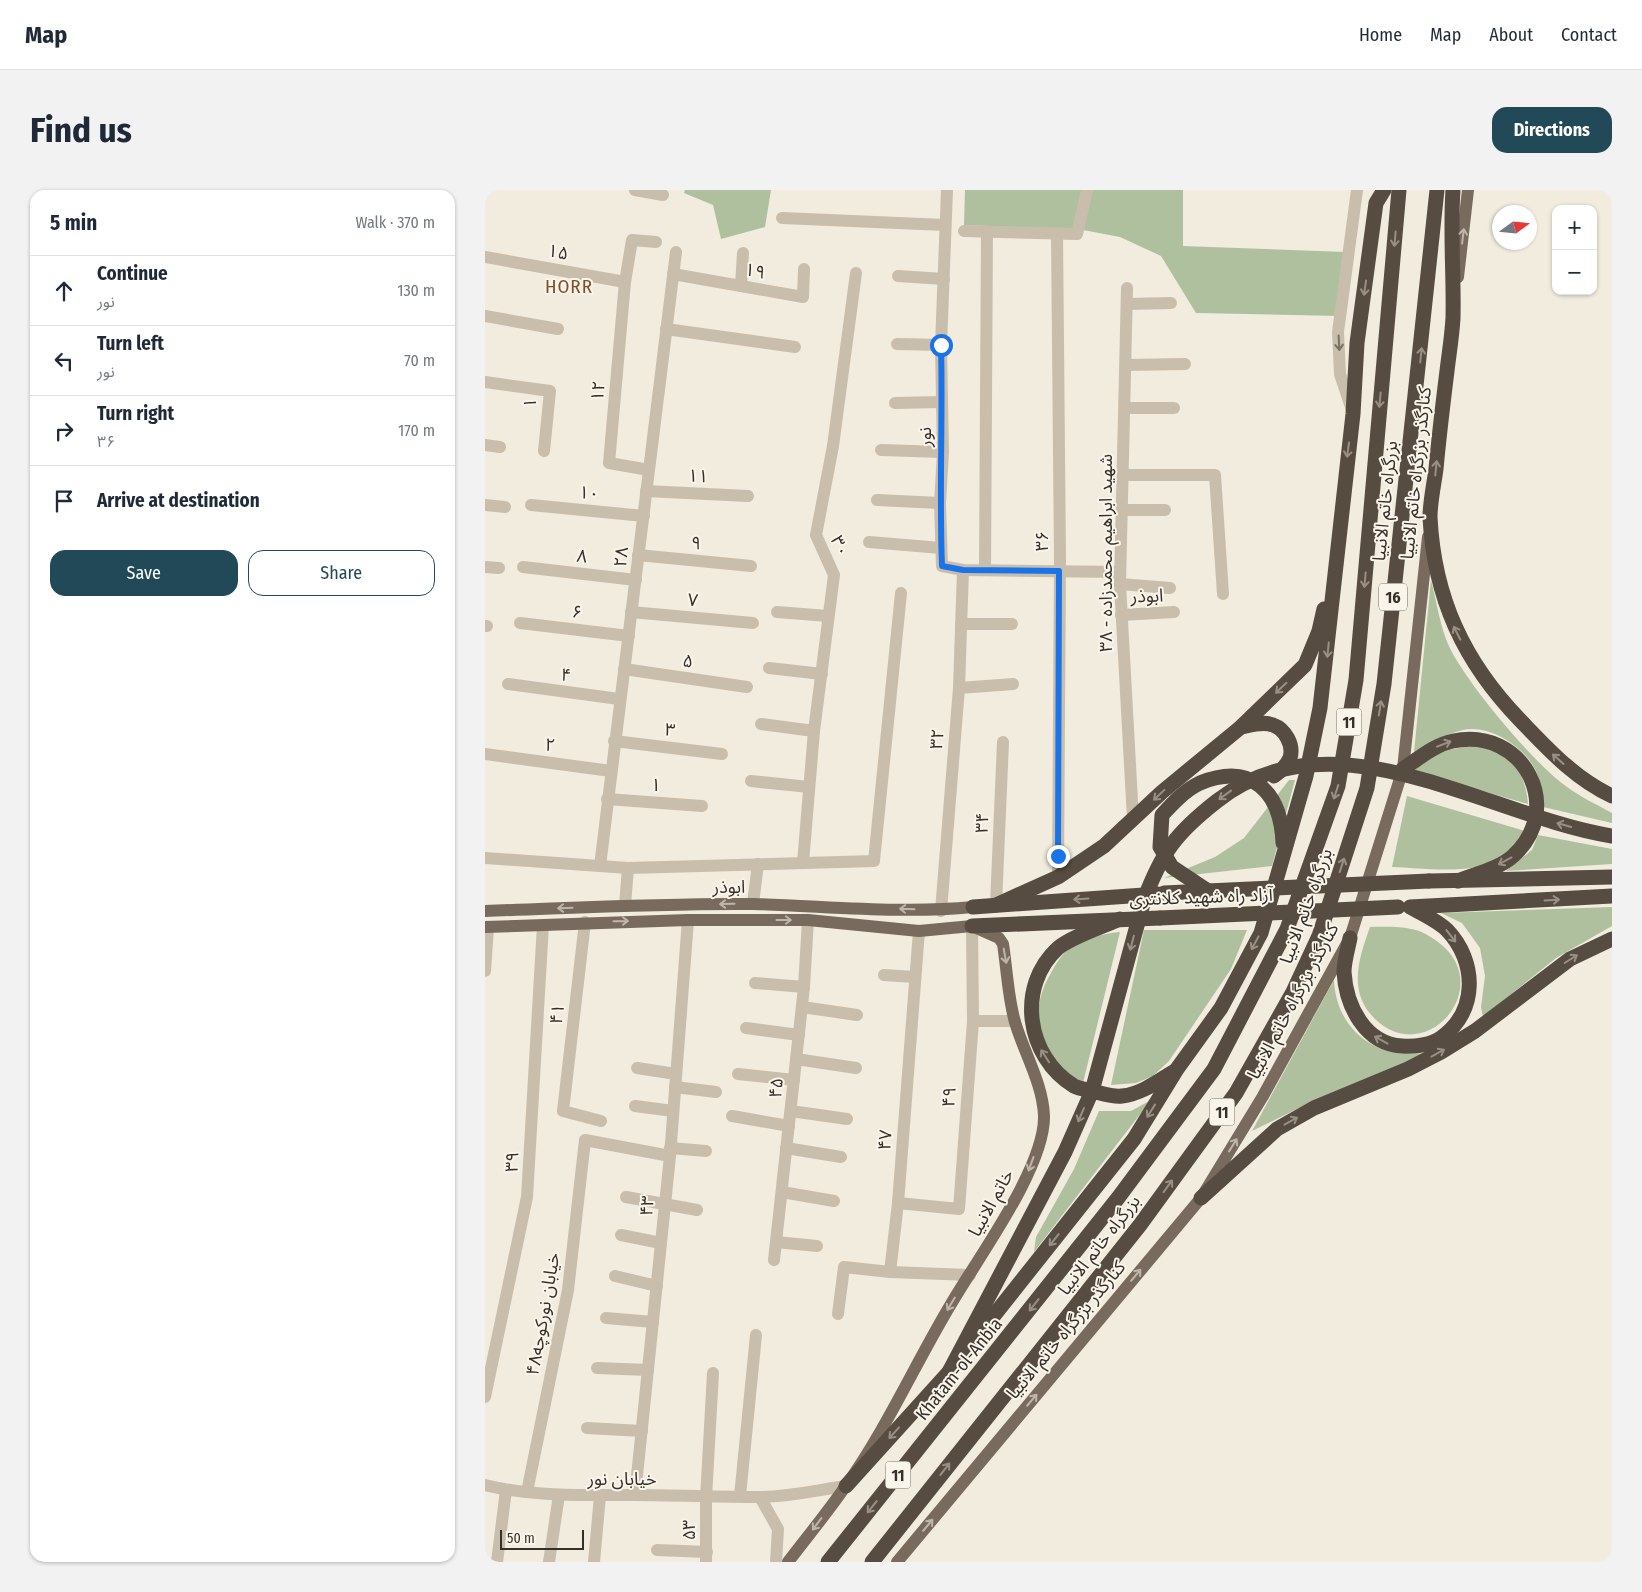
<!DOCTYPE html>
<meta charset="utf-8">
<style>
body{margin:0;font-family:"Fira Sans Condensed","Noto Sans Arabic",sans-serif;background:#f2f2f3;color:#1f2937}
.controls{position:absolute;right:15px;top:15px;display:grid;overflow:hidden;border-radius:10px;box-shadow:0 1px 4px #0004}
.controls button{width:45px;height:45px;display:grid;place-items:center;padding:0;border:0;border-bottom:1px solid #e0e1e3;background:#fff;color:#1f2937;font:25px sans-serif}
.compass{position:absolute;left:1007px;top:15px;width:45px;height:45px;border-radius:50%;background:#fff;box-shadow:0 1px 4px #0004;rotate:75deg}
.scale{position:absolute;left:15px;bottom:12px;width:84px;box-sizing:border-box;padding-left:5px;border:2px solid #37302a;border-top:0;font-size:14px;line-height:18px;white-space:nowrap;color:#37302a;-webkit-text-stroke:4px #f9f5eb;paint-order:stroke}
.stop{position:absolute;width:15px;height:15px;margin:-11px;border:4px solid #1a73e8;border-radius:50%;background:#fff}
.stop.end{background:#1a73e8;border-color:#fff;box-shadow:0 1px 5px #0008}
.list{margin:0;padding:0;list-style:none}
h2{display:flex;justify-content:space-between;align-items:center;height:65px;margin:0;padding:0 20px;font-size:21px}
h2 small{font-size:16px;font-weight:400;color:#747a83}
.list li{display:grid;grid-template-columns:32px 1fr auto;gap:15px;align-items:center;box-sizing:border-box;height:70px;padding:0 20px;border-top:1px solid #e0e1e3}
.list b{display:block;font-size:19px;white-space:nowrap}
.list p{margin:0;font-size:16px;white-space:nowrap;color:#747a83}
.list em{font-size:16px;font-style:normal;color:#747a83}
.actions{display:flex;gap:10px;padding:15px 20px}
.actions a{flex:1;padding:11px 0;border:1px solid #214957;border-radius:15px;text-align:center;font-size:18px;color:#214957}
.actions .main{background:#214957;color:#fff}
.icon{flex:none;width:28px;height:28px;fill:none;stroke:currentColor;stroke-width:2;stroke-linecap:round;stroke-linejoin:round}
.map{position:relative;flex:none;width:1127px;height:1372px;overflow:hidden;border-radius:15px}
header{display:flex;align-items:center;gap:30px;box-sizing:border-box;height:70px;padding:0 25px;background:#fff;border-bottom:1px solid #e0e1e3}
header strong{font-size:24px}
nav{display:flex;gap:28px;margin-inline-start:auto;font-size:18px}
.intro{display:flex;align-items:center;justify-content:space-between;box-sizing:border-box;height:120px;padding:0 30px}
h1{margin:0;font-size:35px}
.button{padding:12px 22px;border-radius:15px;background:#214957;color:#fff;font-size:18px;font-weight:700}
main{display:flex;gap:30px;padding:0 30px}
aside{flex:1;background:#fff;border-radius:15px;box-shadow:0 1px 4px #0004}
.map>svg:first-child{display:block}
</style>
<header>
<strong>Map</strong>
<nav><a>Home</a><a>Map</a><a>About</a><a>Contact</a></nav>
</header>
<div class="intro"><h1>Find us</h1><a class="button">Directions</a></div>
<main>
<aside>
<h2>5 min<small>Walk · 370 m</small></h2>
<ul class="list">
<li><svg class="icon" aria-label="ahead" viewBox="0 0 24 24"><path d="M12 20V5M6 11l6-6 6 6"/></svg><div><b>Continue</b><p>نور</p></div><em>130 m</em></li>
<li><svg class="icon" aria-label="left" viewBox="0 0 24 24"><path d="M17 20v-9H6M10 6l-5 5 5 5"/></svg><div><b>Turn left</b><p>نور</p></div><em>70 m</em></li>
<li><svg class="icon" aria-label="right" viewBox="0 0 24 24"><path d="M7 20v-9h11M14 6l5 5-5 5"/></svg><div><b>Turn right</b><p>۳۶</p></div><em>170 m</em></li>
<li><svg class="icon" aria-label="arrive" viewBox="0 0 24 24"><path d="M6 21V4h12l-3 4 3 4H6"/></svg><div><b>Arrive at destination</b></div></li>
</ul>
<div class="actions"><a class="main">Save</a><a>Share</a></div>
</aside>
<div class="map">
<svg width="1127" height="1372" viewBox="0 0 1127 1372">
<rect width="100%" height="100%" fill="#f1ecde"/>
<!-- green -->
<g fill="#afc09f">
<polygon points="200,0 286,0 280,37 236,49 228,15 199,3"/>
<polygon points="480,0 698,0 698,56 861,62 854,126 711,123 676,66 635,47 598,40 479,35"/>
<path d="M946,390C951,409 954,430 961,449C973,484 1047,571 1078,594C1093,606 1111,614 1127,623V633L1058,617C1056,607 1056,596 1053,587C1046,560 1005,533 978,540C961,544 944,553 929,562Z"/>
<path d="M995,556C1028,564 1040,583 1043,614L929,581C948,561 969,557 995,556Z"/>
<polygon points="804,590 810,590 787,676 679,688 730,667 759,648"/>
<path d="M922,606L1040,641C1033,649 1027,657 1020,664C995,687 938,678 907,677Z"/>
<polygon points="1053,645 1127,659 1127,674 1021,681 1047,660"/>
<polygon points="1127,717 1127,736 1071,768 998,827 996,817 1000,786 995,758 977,733 956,723"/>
<path d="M885,737C898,737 913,736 926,739C936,740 946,747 953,752C1012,795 942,879 890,829C862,802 874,768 885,737Z"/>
<polygon points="659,740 762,740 746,779 684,871 668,886 651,893 626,895"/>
<path d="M635,742L598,893C557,870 540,825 566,783C570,775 577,764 584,759C599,748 616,744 635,742Z"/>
<path d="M849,790C851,839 891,870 939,863L925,872L824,913L767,941Z"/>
<polygon points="666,910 549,1062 551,1047 589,979 614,921 646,921"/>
</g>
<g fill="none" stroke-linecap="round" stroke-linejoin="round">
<!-- minor -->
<g stroke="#c9beab" stroke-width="12">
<polyline points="150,0 178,5"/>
<polyline points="462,0 456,155 458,262 455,313 457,376 478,380 635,382"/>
<polyline points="297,28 460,35"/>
<polyline points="479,41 592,44 602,0"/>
<polyline points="572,44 575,370 573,687"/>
<polyline points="0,67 140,92"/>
<polyline points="188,84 318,107 319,79"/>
<polyline points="413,86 459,89"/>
<polyline points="256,96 258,63"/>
<polyline points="642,98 635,394 648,629"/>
<polyline points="642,114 686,113"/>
<polyline points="0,126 73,139"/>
<polyline points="181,139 310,157"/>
<polyline points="412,154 456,155"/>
<polyline points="641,175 700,174"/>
<polyline points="0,192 65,201 59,261"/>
<polyline points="410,213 457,212"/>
<polyline points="640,218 689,218"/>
<polyline points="867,220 855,184 853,142 872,0"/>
<polyline points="0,255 15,257"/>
<polyline points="396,260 458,262"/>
<polyline points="164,280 124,273 140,92 147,50 171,52"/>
<polyline points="639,285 730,285 738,404"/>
<polyline points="161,301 263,306"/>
<polyline points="392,310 455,313"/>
<polyline points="0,315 20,317"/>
<polyline points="46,315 159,326"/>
<polyline points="638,320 680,320"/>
<polyline points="384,352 456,358"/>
<polyline points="153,365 266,376"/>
<polyline points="0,377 14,378"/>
<polyline points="38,377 151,390"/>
<polyline points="500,380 502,41"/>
<polyline points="635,394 685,398"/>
<polyline points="146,422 268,433"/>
<polyline points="292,422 343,426"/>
<polyline points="636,425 689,422"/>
<polyline points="35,433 144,446"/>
<polyline points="476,434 527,434"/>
<polyline points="0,436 2,436"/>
<polyline points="284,478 337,484"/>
<polyline points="139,479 262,497"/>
<polyline points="23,494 134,509"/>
<polyline points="474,498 528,494"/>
<polyline points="276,534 329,541"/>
<polyline points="129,551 237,564"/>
<polyline points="0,564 126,581"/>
<polyline points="266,591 324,597"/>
<polyline points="122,609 217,616"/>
<polyline points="0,668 143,678 389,671 416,403"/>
<polyline points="318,673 329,541 349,385 331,345 348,256 371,83"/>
<polyline points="115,676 191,62"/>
<polyline points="268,714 273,674"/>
<polyline points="140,715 143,678"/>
<polyline points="511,715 518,552"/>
<polyline points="456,721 474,498 478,380"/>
<polyline points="100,732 78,921 116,931"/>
<polyline points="434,741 413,1013 405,1082 485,1085"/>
<polyline points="0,781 3,737"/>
<polyline points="399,785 430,787"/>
<polyline points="270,793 319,797"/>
<polyline points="317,817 372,825"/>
<polyline points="488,831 530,831"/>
<polyline points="261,838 314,845"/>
<polyline points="311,869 371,878"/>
<polyline points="152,878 191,884"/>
<polyline points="253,884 309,890"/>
<polyline points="190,897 231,902"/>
<polyline points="150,916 188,921"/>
<polyline points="306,921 362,929"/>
<polyline points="247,926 304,936"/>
<polyline points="185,958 221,961"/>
<polyline points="301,958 356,967"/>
<polyline points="297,1002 349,1011"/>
<polyline points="141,1007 212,1020"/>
<polyline points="413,1013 474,1019 488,831 487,736"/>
<polyline points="136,1045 176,1053"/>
<polyline points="291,1052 332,1056"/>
<polyline points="289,1070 319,797 323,730"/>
<polyline points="130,1086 172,1096"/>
<polyline points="353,1124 359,1077 405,1082"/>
<polyline points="121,1128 168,1132"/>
<polyline points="112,1178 163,1180"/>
<polyline points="0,1207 42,1007 58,735"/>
<polyline points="102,1238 157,1241"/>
<path d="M0,1295C49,1307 98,1305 148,1305C190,1305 232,1307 274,1307C302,1307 333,1300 361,1296"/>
<polyline points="42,1302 83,1100 100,950 185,966"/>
<polyline points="150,1305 185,966 203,730"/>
<polyline points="255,1306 271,1145"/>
<polyline points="275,1307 293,1339 291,1372"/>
<polyline points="172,1360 222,1362"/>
<polyline points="12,1372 21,1300"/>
<polyline points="64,1372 74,1305"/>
<polyline points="109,1372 115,1306"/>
<polyline points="221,1372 221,1308 228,1183"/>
</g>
<!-- major -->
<g stroke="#786a5c" stroke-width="12">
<polyline points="973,87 983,0"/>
<path d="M0,721C89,718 179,713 269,714C342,716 416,724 488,717"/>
<path d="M0,737L203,730H323L434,741L487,736L514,748L518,754C522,780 523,808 530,832C539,863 558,894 559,926C560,978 492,1069 466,1114C430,1174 401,1240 360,1297C342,1323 322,1347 303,1372"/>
<polyline points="412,1372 716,1008 778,906 865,748 918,579 943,347"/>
</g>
<!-- highway -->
<g stroke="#574c41" stroke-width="15">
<path d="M968,0C965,43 969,85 968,128C967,146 964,164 962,181C958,213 954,246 951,279C949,294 945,312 945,327C949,408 979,472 1035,530C1063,559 1089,588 1127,606"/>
<path d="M756,537C766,535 778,531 788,535C800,539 809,555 805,568C802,576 796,581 789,586"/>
<path d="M918,579C933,569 949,555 968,551C1038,536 1081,618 1028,666C1014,679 990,684 973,691"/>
<polyline points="944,691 1127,687"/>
<path d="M723,701L687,677L675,657L677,625C688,613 700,600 715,593C767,572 796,602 798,653"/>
<polyline points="511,715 573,687 619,656 677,602 756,537 820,475 834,441 839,419"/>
<polyline points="488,717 673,704"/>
<polyline points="925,717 1127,706"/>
<path d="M635,729C617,737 588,746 573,758C531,796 541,867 589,896C595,899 604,900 611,902C619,904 628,907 637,906C656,904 672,892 688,882"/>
<polyline points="487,736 675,728"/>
<path d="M865,748C863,759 859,771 859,782C861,816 880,854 917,856C929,857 947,855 957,847C993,821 992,771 962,740C953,731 938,724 927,718"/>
<polyline points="716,1008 792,939 829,918 923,879 956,862 990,841 1085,769 1127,749"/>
<polyline points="361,1296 464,1182 649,949 692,879 736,818 776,743 821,586 835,518 868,224 872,153 891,13 899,0"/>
<polyline points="343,1372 633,1008 729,879 802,739 853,596 871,490 914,0"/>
<polyline points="387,1372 655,1035 751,903 808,802 834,746 882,598 899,494 952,0"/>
</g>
<!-- highway-bridge -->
<g stroke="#574c41" stroke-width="15">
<polyline points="679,703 944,691"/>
<polyline points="675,728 913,717"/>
<path d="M464,1182L580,962L607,901L659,710C677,662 691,643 732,611C849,519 1002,626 1127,646"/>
</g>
</g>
<!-- one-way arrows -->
<defs><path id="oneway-shaft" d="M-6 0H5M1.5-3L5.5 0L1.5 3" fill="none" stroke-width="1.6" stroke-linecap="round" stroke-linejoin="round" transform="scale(1.25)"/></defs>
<g stroke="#bfb6ab">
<use href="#oneway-shaft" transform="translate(978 46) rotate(-83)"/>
<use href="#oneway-shaft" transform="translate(242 714) rotate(179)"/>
<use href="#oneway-shaft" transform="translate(80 718) rotate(178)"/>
<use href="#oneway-shaft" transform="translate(422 719) rotate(-178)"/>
<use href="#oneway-shaft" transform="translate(299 730)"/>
<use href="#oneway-shaft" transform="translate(136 731) rotate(-1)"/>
<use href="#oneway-shaft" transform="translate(520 766) rotate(80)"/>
<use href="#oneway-shaft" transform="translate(748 955) rotate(-58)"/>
<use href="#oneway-shaft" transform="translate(546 974) rotate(110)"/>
<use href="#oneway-shaft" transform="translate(651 1085) rotate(-50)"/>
<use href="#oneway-shaft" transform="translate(466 1114) rotate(121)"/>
<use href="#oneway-shaft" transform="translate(547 1210) rotate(-50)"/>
<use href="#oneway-shaft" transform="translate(332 1334) rotate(127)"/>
<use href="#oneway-shaft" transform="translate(443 1335) rotate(-50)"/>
</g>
<g stroke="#989085">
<use href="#oneway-shaft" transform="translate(910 49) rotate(95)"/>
<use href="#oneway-shaft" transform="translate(880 98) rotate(98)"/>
<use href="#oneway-shaft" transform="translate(936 165) rotate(-84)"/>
<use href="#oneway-shaft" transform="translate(895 210) rotate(95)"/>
<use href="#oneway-shaft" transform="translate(863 260) rotate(98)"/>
<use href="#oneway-shaft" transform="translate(951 278) rotate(-84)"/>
<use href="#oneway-shaft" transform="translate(880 390) rotate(95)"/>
<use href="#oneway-shaft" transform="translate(972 443) rotate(-117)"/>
<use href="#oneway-shaft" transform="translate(843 460) rotate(96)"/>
<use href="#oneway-shaft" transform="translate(796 498) rotate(136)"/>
<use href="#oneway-shaft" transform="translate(895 518) rotate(-81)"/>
<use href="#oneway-shaft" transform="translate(959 554) rotate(-21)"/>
<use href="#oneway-shaft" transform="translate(1073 569) rotate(-138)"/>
<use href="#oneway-shaft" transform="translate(851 602) rotate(108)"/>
<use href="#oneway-shaft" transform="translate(674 605) rotate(137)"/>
<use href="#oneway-shaft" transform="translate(740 605) rotate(144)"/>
<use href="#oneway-shaft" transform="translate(1079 635) rotate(-164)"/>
<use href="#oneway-shaft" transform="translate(1020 671) rotate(152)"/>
<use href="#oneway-shaft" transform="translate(857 675) rotate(-72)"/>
<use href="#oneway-shaft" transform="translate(596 709) rotate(176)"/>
<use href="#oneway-shaft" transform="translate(1067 710) rotate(-3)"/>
<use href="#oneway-shaft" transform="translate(966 746) rotate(52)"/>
<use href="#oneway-shaft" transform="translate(647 753) rotate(105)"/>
<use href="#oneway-shaft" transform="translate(770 753) rotate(118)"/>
<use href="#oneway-shaft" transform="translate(1086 769) rotate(-32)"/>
<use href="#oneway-shaft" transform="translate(896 850) rotate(-151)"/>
<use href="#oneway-shaft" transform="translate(953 863) rotate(-29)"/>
<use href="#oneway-shaft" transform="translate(560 866) rotate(-123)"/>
<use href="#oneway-shaft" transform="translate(666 921) rotate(122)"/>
<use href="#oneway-shaft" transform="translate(596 925) rotate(113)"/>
<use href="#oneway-shaft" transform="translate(806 931) rotate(-29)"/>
<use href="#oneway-shaft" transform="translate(683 996) rotate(-54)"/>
<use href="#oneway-shaft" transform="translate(569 1050) rotate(129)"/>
<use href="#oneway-shaft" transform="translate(549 1115) rotate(128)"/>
<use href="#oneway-shaft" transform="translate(409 1243) rotate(132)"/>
<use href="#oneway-shaft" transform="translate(460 1279) rotate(-52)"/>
<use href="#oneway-shaft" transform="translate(387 1317) rotate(129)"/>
</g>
<use stroke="#797064" href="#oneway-shaft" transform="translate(854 153) rotate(87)"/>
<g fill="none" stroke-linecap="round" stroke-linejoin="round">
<!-- route -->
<path stroke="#1a73e8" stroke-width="6" d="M456,155C458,229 454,302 457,376L478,380L574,381L573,666"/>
</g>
<g text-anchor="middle" stroke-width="4" stroke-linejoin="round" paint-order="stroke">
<!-- shield labels -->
<g fill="#f9f5eb" stroke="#716b64" stroke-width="1">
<rect x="894" y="393.5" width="28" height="27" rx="4"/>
<rect x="851.5" y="518.5" width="25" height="27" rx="4"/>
<rect x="724.5" y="908.5" width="25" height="27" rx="4"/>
<rect x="400.5" y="1271.5" width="25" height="27" rx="4"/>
</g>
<g font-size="16" font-weight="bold" fill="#37302a">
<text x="908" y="413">16</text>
<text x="864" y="538">11</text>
<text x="737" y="928">11</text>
<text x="413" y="1291">11</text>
</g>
<!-- street labels -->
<g font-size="18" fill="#37302a" stroke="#f9f5eb">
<text transform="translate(73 62) rotate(10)" y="6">۱۵</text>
<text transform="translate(270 81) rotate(10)" y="6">۱۹</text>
<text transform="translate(113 201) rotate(-85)" y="6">۱۲</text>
<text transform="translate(45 213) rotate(-87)" y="6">۱</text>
<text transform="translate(440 247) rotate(-90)" y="6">نور</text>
<text transform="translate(931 283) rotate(-84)" y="6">کنارگذر بزرگراه خاتم الانبیا</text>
<text transform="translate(213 286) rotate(3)" y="6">۱۱</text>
<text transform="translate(104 303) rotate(6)" y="6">۱۰</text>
<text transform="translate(900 311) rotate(-84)" y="6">بزرگراه خاتم الانبیا</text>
<text transform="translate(557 351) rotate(-90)" y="6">۳۶</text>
<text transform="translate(211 353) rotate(6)" y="6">۹</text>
<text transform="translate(355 356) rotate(66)" y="6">۳۰</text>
<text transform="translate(621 363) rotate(-90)" y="6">شهید ابراهیم محمدزاده - ۳۸</text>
<text transform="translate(97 366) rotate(6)" y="6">۸</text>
<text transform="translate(136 367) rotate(-84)" y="6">۲۸</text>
<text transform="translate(662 406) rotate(-2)" y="6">ابوذر</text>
<text transform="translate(208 410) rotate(5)" y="6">۷</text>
<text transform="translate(92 422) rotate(7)" y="6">۶</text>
<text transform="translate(203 471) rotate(8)" y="6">۵</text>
<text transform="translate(81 485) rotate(8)" y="6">۴</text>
<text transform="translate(185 540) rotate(7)" y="6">۳</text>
<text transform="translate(452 549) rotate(-85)" y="6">۳۲</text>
<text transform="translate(65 555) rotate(7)" y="6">۲</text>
<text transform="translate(171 595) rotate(5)" y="6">۱</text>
<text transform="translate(497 633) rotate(-87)" y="6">۳۴</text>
<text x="244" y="703">ابوذر</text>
<text transform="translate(716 707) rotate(-2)" y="6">آزاد راه شهید کلانتری</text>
<text transform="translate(821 716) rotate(-70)" y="6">بزرگراه خاتم الانبیا</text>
<text transform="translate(808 811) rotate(-62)" y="6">کنارگذر بزرگراه خاتم الانبیا</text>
<text transform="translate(72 824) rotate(-83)" y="6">۴۱</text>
<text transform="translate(291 898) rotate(-84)" y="6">۴۵</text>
<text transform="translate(464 907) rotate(-86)" y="6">۴۹</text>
<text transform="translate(400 950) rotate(-86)" y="6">۴۷</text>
<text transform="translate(27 972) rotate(-87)" y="6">۳۹</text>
<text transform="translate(506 1013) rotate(-61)" y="6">خاتم الانبیا</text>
<text transform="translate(162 1016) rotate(-84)" y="6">۴۳</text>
<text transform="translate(614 1055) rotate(-52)" y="6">بزرگراه خاتم الانبیا</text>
<text transform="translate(58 1124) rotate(-80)" y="6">خیابان نورکوچه۴۸</text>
<text transform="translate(581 1140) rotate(-50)" y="6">کنارگذر بزرگراه خاتم الانبیا</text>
<text transform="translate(474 1179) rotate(-51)" y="6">Khatam-ol-Anbia</text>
<text x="137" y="1295">خیابان نور</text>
<text transform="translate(204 1340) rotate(-90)" y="6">۵۳</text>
</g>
<!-- neighbourhood labels -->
<g font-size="19" letter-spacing="1" fill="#824d27" stroke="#f9f5eb">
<text x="84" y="103">HORR</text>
</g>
</g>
</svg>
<div class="controls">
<button>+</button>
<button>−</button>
</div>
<svg class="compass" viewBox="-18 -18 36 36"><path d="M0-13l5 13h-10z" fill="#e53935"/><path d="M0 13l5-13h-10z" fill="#747a83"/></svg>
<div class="scale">50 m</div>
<div class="stop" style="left:456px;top:155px"></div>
<div class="stop end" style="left:573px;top:666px"></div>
</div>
</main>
